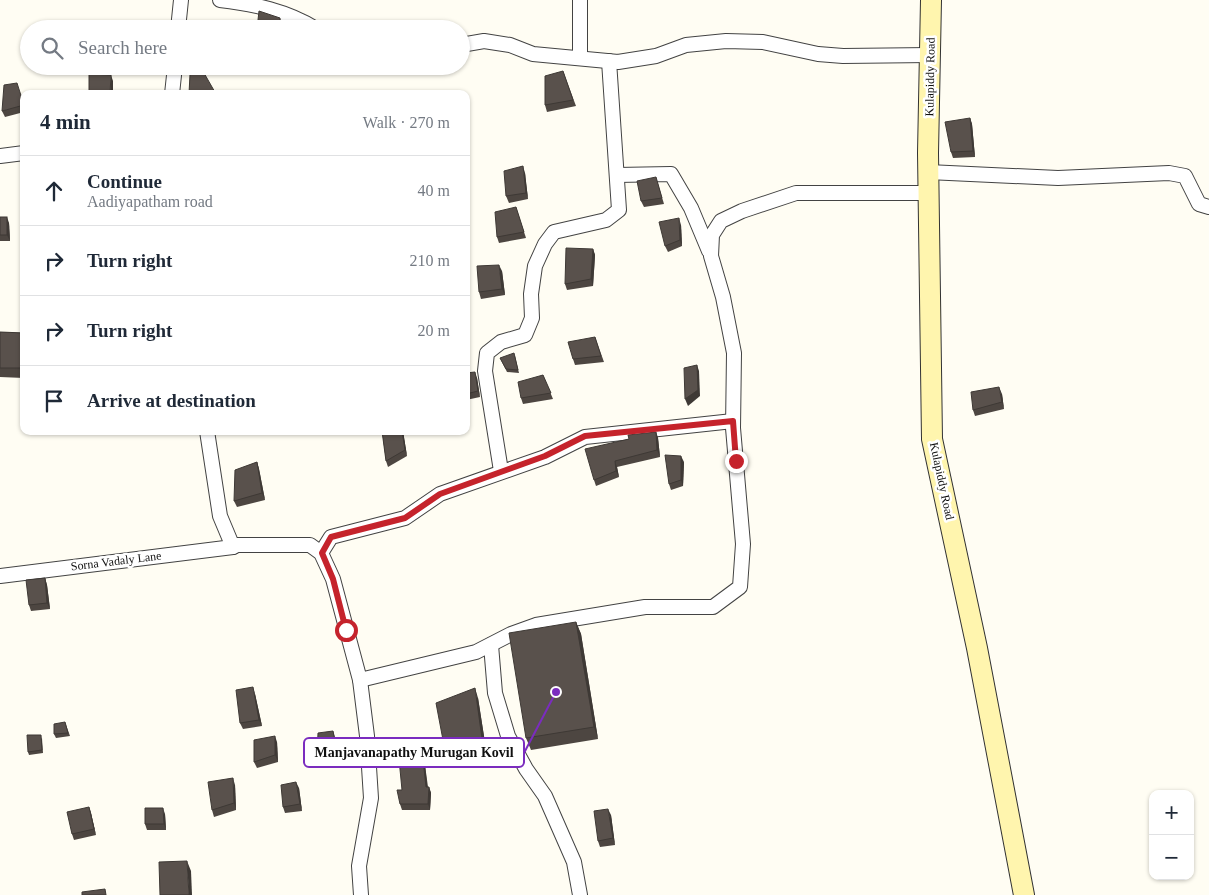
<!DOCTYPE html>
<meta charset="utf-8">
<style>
body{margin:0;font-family:"Times New Roman",serif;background:#f6f6f7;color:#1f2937}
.controls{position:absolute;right:15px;bottom:15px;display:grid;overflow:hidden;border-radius:10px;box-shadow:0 1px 4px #0004}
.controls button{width:45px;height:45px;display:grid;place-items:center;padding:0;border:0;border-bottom:1px solid #e0e1e3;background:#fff;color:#1f2937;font:25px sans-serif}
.stop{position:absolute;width:15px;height:15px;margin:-11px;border:4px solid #c5232c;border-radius:50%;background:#fff}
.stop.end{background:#c5232c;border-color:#fff;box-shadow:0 1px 5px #0008}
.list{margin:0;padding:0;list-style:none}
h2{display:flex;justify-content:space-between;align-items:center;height:65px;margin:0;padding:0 20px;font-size:21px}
h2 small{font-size:16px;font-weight:400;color:#747a83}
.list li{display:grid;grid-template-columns:32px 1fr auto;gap:15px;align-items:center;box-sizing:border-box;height:70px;padding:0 20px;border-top:1px solid #e0e1e3}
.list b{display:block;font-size:19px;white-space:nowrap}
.list p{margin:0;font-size:16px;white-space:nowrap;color:#747a83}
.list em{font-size:16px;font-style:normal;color:#747a83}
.icon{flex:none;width:28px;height:28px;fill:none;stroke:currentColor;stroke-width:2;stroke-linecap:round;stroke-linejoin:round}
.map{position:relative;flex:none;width:1209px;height:895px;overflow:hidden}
.search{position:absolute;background:#fff;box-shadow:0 1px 4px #0004;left:20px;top:20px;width:450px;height:55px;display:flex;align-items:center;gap:12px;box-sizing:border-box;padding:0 18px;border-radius:28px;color:#747a83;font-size:19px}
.panel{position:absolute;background:#fff;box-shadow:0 1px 4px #0004;left:20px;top:90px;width:450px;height:345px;border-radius:10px}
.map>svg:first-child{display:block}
</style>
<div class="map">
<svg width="1209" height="895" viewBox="0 0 1209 895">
<rect width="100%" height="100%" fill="#fffdf3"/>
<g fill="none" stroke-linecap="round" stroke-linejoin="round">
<!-- minor casing -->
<g stroke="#434343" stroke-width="16">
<g id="minor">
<path d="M220,0C254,4 287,11 316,29"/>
<polyline points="178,29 181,0"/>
<polyline points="461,45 484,41 510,45 533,54 618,62 656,56 686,45 726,41 763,42 818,54 843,56 930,55"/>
<polyline points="580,58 580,0"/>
<polyline points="172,94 175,66"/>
<polyline points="0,156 24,153"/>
<polyline points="928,172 1058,178 1169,173 1185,176 1199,204 1209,207"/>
<polyline points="617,175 671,174 691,208 709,251"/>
<polyline points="207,431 220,516 233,547 237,545 310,545 321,553 333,579 360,680 367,736 371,798 359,866 361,895"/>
<polyline points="501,471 485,371 487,353 501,342 525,335 532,318 531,294 535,266 545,244 554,232 606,220 619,210 609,61"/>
<polyline points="321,553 331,537 405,518 440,494 545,457 585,437 733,421"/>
<polyline points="0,576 233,547"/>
<polyline points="491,645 495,693 508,736 526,769 545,796 574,862 580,895"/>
<polyline points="360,680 476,652 511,634 536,625 645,607 713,607 740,587 743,544 733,428 734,353 723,297 711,256 712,235 721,221 742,211 796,193 929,193"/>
</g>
</g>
<!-- secondary casing -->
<g stroke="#323232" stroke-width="22">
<polyline id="secondary" points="931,0 928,153 932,439 977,648 1024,895"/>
</g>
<!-- minor -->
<use href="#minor" stroke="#fff" stroke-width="14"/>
<!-- secondary -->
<use href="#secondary" stroke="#fff5ae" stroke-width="20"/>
</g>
<!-- wall -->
<g fill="#4d4641">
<polygon points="563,71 576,106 547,112 545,105"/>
<polygon points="24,103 24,112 5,117 2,111"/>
<polygon points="970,118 972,124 975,157 953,158 951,152"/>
<polygon points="525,173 528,199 509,203 506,196"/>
<polygon points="656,177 664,204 644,207 641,201"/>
<polygon points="516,207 526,238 499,243 497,237"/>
<polygon points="0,217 9,223 10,241 0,241"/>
<polygon points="681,225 682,246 668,252 665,246"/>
<polygon points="593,249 595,255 593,286 567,290 565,284"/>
<polygon points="502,271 505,295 481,299 479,292"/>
<polygon points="0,332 24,333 24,378 0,377"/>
<polygon points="595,337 604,362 575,365 573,359"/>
<polygon points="515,356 519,373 507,372 500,358"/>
<polygon points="466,373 477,378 480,397 466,400"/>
<polygon points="543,375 553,399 523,404 521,398"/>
<polygon points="1002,394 1004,409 975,416 973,410"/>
<polygon points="382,431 403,431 407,456 388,467 386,461"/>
<polygon points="656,432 658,438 660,457 617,467 619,477 596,486 594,480 629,439"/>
<polygon points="257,462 259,469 265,500 237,507 234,501"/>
<polygon points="684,462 683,486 671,490 669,484"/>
<polygon points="45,578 47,585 50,609 31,611 29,605"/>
<polygon points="576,622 581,634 598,739 531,750 526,738"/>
<polygon points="255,694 262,726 243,729 240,723"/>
<polygon points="478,698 488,762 447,749 443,740"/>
<polygon points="65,722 70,736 56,738 54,734"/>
<polygon points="333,731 339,756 319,761 317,755"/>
<polygon points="42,738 43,753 29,755 28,752"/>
<polygon points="277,742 278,762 257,768 254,762"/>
<polygon points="425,765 428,787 429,787 431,793 430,810 402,810 400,804"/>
<polygon points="235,785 236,810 214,817 212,810"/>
<polygon points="299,788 302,811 285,813 283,807"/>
<polygon points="89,807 91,813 96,835 74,840 72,834"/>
<polygon points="165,814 166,830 147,830 145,824"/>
<polygon points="611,815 615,845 600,847 598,841"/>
</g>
<!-- shaded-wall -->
<g fill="#3e3935">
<polygon points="280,18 282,24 282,29 279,29"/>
<polygon points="111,75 113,81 113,94 110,94"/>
<polygon points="970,118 972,124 975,157 973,151"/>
<polygon points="523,166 525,173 528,199 526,193"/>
<polygon points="7,217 9,223 10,241 7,235"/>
<polygon points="679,218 681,225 682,246 680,240"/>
<polygon points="593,249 595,255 593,286 591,279"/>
<polygon points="499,265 502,271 505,295 502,289"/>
<polygon points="697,365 699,371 700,396 688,406 685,399"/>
<polygon points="475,372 477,378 480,397 478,391"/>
<polygon points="999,387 1002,394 1004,409 1002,402"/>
<polygon points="402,431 403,431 407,456 405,450"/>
<polygon points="656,432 658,438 660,457 657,450"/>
<polygon points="681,456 684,462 683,486 681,480"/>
<polygon points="615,461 617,467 619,477 616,471"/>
<polygon points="257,462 259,469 265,500 262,493"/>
<polygon points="45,578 47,585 50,609 47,603"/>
<polygon points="576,622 581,634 598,739 594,727"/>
<polygon points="253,687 255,694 262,726 259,720"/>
<polygon points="475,688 478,698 488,762 484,753"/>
<polygon points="333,731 335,738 339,756 337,750"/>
<polygon points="275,736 277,742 278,762 275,755"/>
<polygon points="423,759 425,765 428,794 426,787"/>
<polygon points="233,778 235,785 236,810 234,803"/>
<polygon points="296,782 299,788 302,811 300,804"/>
<polygon points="429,787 431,793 430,810 428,804"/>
<polygon points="89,807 91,813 96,835 94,829"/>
<polygon points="163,808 165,814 166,830 164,824"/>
<polygon points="608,809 611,815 615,845 613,838"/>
<polygon points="187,861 191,871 192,895 189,895"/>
</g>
<!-- building -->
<g fill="#59514c" stroke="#3e3935">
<polygon points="259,11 280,18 279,29 257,29"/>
<polygon points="123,27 123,29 101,28"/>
<polygon points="563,71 573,100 545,105 545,76"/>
<polygon points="204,73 216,94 189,94 190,74"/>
<polygon points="89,74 111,75 110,94 89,94"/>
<polygon points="17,83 24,105 2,111 4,85"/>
<polygon points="970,118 973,151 951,152 945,122"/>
<polygon points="523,166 526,193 506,196 504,171"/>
<polygon points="656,177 662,198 641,201 637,181"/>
<polygon points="516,207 524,232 497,237 495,212"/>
<rect x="0" y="217" width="7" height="18"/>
<polygon points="679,218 680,240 665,246 659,222"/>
<polygon points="566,248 593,249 591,279 565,284"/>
<polygon points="499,265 502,289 479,292 477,266"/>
<polygon points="0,332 24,333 24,368 0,368"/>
<polygon points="595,337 601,356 573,359 568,342"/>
<polygon points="514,353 518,370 506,369 500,358"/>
<polygon points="697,365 698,390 685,399 684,368"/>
<polygon points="475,372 478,391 466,394 466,373"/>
<polygon points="543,375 551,393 521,398 518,382"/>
<polygon points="999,387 1002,402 973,410 971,392"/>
<polygon points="382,431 402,431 405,450 386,461"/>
<polygon points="656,432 657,450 615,461 616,471 594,480 585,449 629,439 628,435"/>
<polygon points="665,455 681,456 681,480 669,484"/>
<polygon points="257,462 262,493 234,501 235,470"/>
<polygon points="45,578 47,603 29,605 26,580"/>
<polygon points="576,622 594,727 526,738 509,633"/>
<polygon points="253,687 259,720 240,723 236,690"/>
<polygon points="475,688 484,753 443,740 436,703"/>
<polygon points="65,722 68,733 54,734 54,724"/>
<polygon points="333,731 337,750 317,755 318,733"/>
<polygon points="27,735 41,735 42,750 28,752"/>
<polygon points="275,736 275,755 254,762 254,740"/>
<polygon points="399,759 423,759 426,787 429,787 428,804 400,804 397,790 402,790"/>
<polygon points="233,778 234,803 212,810 208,782"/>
<polygon points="296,782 300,804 283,807 281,785"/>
<polygon points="89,807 94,829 72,834 67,812"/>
<polygon points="145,808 163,808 164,824 145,824"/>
<polygon points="608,809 613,838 598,841 594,811"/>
<polygon points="187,861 189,895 160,895 159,862"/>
<polygon points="105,889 106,895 82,895 82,892"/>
</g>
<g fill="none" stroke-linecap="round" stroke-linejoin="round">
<!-- route -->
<polyline stroke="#c5232c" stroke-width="6" points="346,630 333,579 322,553 331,537 405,518 440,494 545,456 585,436 733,421 736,461"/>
</g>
<g text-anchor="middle" stroke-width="5" stroke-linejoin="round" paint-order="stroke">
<!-- street labels -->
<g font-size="12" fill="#101010" stroke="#fff">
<text transform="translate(930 77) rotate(-89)" y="4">Kulapiddy Road</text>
<text transform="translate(942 481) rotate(78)" y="4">Kulapiddy Road</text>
<text transform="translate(116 561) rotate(-7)" y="4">Sorna Vadaly Lane</text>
</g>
</g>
<!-- callouts -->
<path fill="none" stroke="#7b2cbf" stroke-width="2" d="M556 692L524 753"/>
<circle fill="#7b2cbf" stroke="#fff" stroke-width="2" cx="556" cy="692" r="5"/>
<rect fill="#fff" stroke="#7b2cbf" stroke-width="2" x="304" y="738" width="220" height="29" rx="5"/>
<g font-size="14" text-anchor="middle" font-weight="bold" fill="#101010">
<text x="414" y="757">Manjavanapathy Murugan Kovil</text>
</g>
</svg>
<div class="controls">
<button>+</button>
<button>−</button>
</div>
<div class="stop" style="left:346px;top:630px"></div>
<div class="stop end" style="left:736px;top:461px"></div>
<div class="search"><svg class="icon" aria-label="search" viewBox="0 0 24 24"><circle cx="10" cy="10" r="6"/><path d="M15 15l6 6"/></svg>Search here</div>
<section class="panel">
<h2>4 min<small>Walk · 270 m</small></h2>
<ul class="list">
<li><svg class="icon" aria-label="ahead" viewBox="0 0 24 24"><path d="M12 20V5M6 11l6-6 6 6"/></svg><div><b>Continue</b><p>Aadiyapatham road</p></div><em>40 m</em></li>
<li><svg class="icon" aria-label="right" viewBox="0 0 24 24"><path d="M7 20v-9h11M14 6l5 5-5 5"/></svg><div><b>Turn right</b></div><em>210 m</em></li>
<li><svg class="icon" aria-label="right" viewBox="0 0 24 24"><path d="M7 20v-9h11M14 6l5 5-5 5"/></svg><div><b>Turn right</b></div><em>20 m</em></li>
<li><svg class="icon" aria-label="arrive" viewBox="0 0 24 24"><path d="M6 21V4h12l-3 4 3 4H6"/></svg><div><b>Arrive at destination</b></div></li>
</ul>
</section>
</div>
